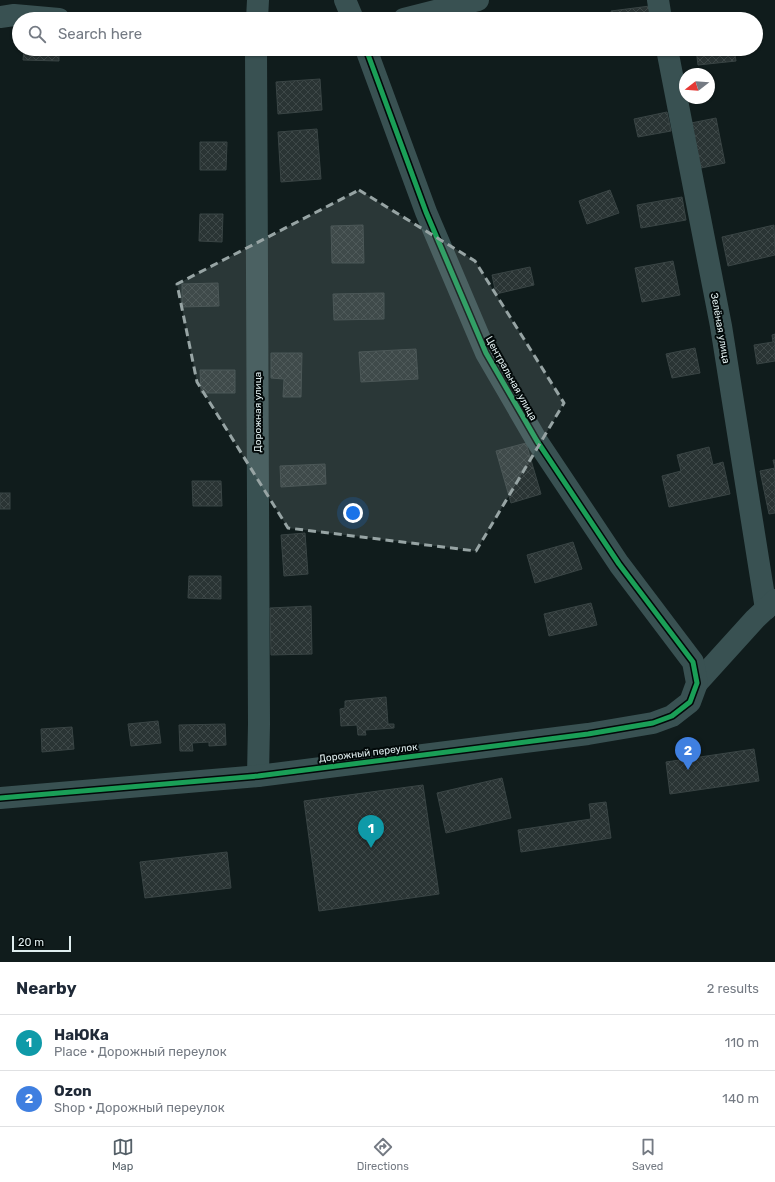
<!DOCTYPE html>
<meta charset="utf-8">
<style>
body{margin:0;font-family:Rubik,sans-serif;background:#f6f6f7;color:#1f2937}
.compass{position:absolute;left:679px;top:68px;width:36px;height:36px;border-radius:50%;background:#fff;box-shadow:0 1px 3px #0004;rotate:253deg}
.scale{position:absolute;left:12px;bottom:10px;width:59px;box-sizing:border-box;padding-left:4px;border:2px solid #dfedee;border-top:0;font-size:11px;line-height:14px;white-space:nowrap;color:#dfedee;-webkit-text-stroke:3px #020909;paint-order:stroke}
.you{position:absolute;left:353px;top:513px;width:14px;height:14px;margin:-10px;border:3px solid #fff;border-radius:50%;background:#1a73e8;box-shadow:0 0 0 6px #1a73e833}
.badge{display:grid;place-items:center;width:26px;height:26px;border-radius:50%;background:#556068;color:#fff;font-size:13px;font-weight:700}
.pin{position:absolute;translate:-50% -33px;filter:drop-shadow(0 1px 2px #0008)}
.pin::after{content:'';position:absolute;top:21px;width:14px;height:12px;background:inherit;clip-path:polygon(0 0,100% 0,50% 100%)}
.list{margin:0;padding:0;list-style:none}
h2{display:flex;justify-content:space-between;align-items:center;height:52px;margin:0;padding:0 16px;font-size:17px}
h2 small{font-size:13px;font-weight:400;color:#747a83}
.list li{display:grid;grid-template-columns:26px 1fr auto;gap:12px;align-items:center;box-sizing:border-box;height:56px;padding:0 16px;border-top:1px solid #e0e1e3}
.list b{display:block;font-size:15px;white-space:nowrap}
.list p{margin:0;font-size:13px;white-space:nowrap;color:#747a83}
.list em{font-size:13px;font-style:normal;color:#747a83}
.icon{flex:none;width:22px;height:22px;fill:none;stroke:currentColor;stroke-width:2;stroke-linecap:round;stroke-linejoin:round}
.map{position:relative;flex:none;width:775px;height:962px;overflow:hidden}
.search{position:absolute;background:#fff;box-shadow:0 1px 3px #0004;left:12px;right:12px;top:12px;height:44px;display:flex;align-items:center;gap:10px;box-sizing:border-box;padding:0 14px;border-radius:22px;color:#747a83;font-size:15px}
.sheet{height:164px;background:#fff}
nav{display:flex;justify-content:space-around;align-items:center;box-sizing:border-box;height:56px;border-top:1px solid #e0e1e3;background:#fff;font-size:11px;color:#747a83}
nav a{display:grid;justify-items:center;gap:2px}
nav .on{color:#556068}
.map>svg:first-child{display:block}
</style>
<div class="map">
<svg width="775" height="962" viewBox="0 0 775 962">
<defs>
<pattern id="building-cross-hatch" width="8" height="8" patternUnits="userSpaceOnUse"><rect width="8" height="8" fill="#2a3434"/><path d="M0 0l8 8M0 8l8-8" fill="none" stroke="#3e4848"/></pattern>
</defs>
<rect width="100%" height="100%" fill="#101c1c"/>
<!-- building -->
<g fill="url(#building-cross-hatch)" stroke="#394444">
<polygon points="650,6 652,19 613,19 611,11"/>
<polygon points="24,49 59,49 59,61 23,60"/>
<polygon points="696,49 734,49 736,61 698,65"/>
<polygon points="320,79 322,110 278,114 276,82"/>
<polygon points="667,112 671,131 638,137 634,119"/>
<polygon points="716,118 725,163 701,168 691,123"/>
<polygon points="317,129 321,179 281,182 278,132"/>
<polygon points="200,142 227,142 226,170 200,170"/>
<polygon points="610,190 619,213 587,224 579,201"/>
<polygon points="682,197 686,220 641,228 637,205"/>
<polygon points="200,214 223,214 222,242 199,241"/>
<polygon points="363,225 364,263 332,263 331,226"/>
<polygon points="774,225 775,255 728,266 722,237"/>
<polygon points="673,261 680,295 642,302 635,268"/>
<polygon points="530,267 534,285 496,294 492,275"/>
<polygon points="218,283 219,306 182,307 182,284"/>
<polygon points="384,293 384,319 334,320 333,294"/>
<polygon points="775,334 775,361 757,364 754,345 773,342 772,335"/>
<polygon points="695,348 700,373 672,378 666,354"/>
<polygon points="416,349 418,379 361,382 359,352"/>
<polygon points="271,353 302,353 301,397 283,397 284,379 271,378"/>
<polygon points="200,370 235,370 235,393 201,393"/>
<polygon points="526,443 541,494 511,503 496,451"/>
<polygon points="709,447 713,465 723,462 730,494 669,507 662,476 681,471 677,455"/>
<polygon points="773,460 775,460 775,513 769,514 760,471 775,468"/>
<polygon points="325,464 326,484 281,487 280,466"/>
<polygon points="192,481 221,481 222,506 193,506"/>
<rect x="0" y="493" width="10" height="16"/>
<polygon points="305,533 308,574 284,576 281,535"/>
<polygon points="573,542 582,569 535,583 527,555"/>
<polygon points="189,576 221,576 221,599 188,598"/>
<polygon points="591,603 597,625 549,636 544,614"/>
<polygon points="311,606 312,654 271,655 270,608"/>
<polygon points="386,697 388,724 394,724 394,728 365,730 366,735 358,735 357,725 341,726 340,709 345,708 345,701"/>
<polygon points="158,721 161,743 131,746 128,724"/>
<polygon points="225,724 226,745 209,746 209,742 192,743 193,751 180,751 179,725"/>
<polygon points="72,727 74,749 42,752 41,729"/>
<polygon points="754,749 759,781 670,794 666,762"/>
<polygon points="502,778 511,818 446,833 437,793"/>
<polygon points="423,785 439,894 319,911 304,801"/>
<polygon points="606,802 611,838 521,852 518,830 591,819 589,804"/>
<polygon points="227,852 231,888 145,898 140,862"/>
</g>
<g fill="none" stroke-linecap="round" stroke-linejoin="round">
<!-- minor -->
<g stroke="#395152" stroke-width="22">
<polyline points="658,0 661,19"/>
<polyline points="0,17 14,15 59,19"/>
<polyline points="257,19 258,0"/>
<polyline points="404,19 478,0"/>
<polyline points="256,49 259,724 258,776"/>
<polyline points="667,49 721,326 766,609"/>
<polyline points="697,683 755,619 775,600"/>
</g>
<!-- tertiary -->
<g stroke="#395152" stroke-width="22">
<polyline points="345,0 353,19"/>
<polyline points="0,798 258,776 588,734 653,723 672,716 690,702 697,683 693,662 619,564 537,441 486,353 426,212 366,49"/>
</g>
<!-- cycleway casing -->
<g stroke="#020909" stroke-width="8">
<polyline id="cycleway" points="0,798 258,776 588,734 653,723 672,716 690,702 697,683 693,662 619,564 537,441 486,353 426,212 366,49"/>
</g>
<!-- cycleway -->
<use href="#cycleway" stroke="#1a9f57" stroke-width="5"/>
</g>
<!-- marked area -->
<path fill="#97a4a4" fill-opacity="0.2" stroke="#97a4a4" stroke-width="3" stroke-dasharray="8 5" stroke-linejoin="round" d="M359,190L475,261L564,403L476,551L288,528L197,382L177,284Z"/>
<g text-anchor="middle" stroke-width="4" stroke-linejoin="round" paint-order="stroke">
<!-- street labels -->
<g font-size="10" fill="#dfedee" stroke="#020909">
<text transform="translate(721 328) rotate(80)" y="4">Зелёная улица</text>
<text transform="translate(512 378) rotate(61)" y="4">Центральная улица</text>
<text transform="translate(257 412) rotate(-90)" y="4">Дорожная улица</text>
<text transform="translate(368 752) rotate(-7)" y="4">Дорожный переулок</text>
</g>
</g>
</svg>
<svg class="compass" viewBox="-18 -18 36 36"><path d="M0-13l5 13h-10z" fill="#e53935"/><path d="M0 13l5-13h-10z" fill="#747a83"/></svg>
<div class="scale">20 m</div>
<div class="you"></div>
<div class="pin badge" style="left:371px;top:848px;background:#0f9aa8">1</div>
<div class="pin badge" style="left:688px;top:770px;background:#3f7fe0">2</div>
<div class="search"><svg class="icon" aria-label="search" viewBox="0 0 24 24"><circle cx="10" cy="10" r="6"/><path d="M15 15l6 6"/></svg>Search here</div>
</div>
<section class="sheet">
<h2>Nearby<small>2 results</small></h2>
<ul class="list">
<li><span class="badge" style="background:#0f9aa8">1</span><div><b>НаЮКа</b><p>Place · Дорожный переулок</p></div><em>110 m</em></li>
<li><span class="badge" style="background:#3f7fe0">2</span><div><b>Ozon</b><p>Shop · Дорожный переулок</p></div><em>140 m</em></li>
</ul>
</section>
<nav>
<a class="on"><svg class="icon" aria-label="map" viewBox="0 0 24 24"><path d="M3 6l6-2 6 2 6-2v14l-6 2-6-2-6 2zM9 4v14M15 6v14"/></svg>Map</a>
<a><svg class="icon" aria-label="directions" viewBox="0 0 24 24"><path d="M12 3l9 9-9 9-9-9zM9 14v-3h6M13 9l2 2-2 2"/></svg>Directions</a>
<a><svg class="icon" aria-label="saved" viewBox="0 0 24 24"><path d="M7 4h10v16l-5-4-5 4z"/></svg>Saved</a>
</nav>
